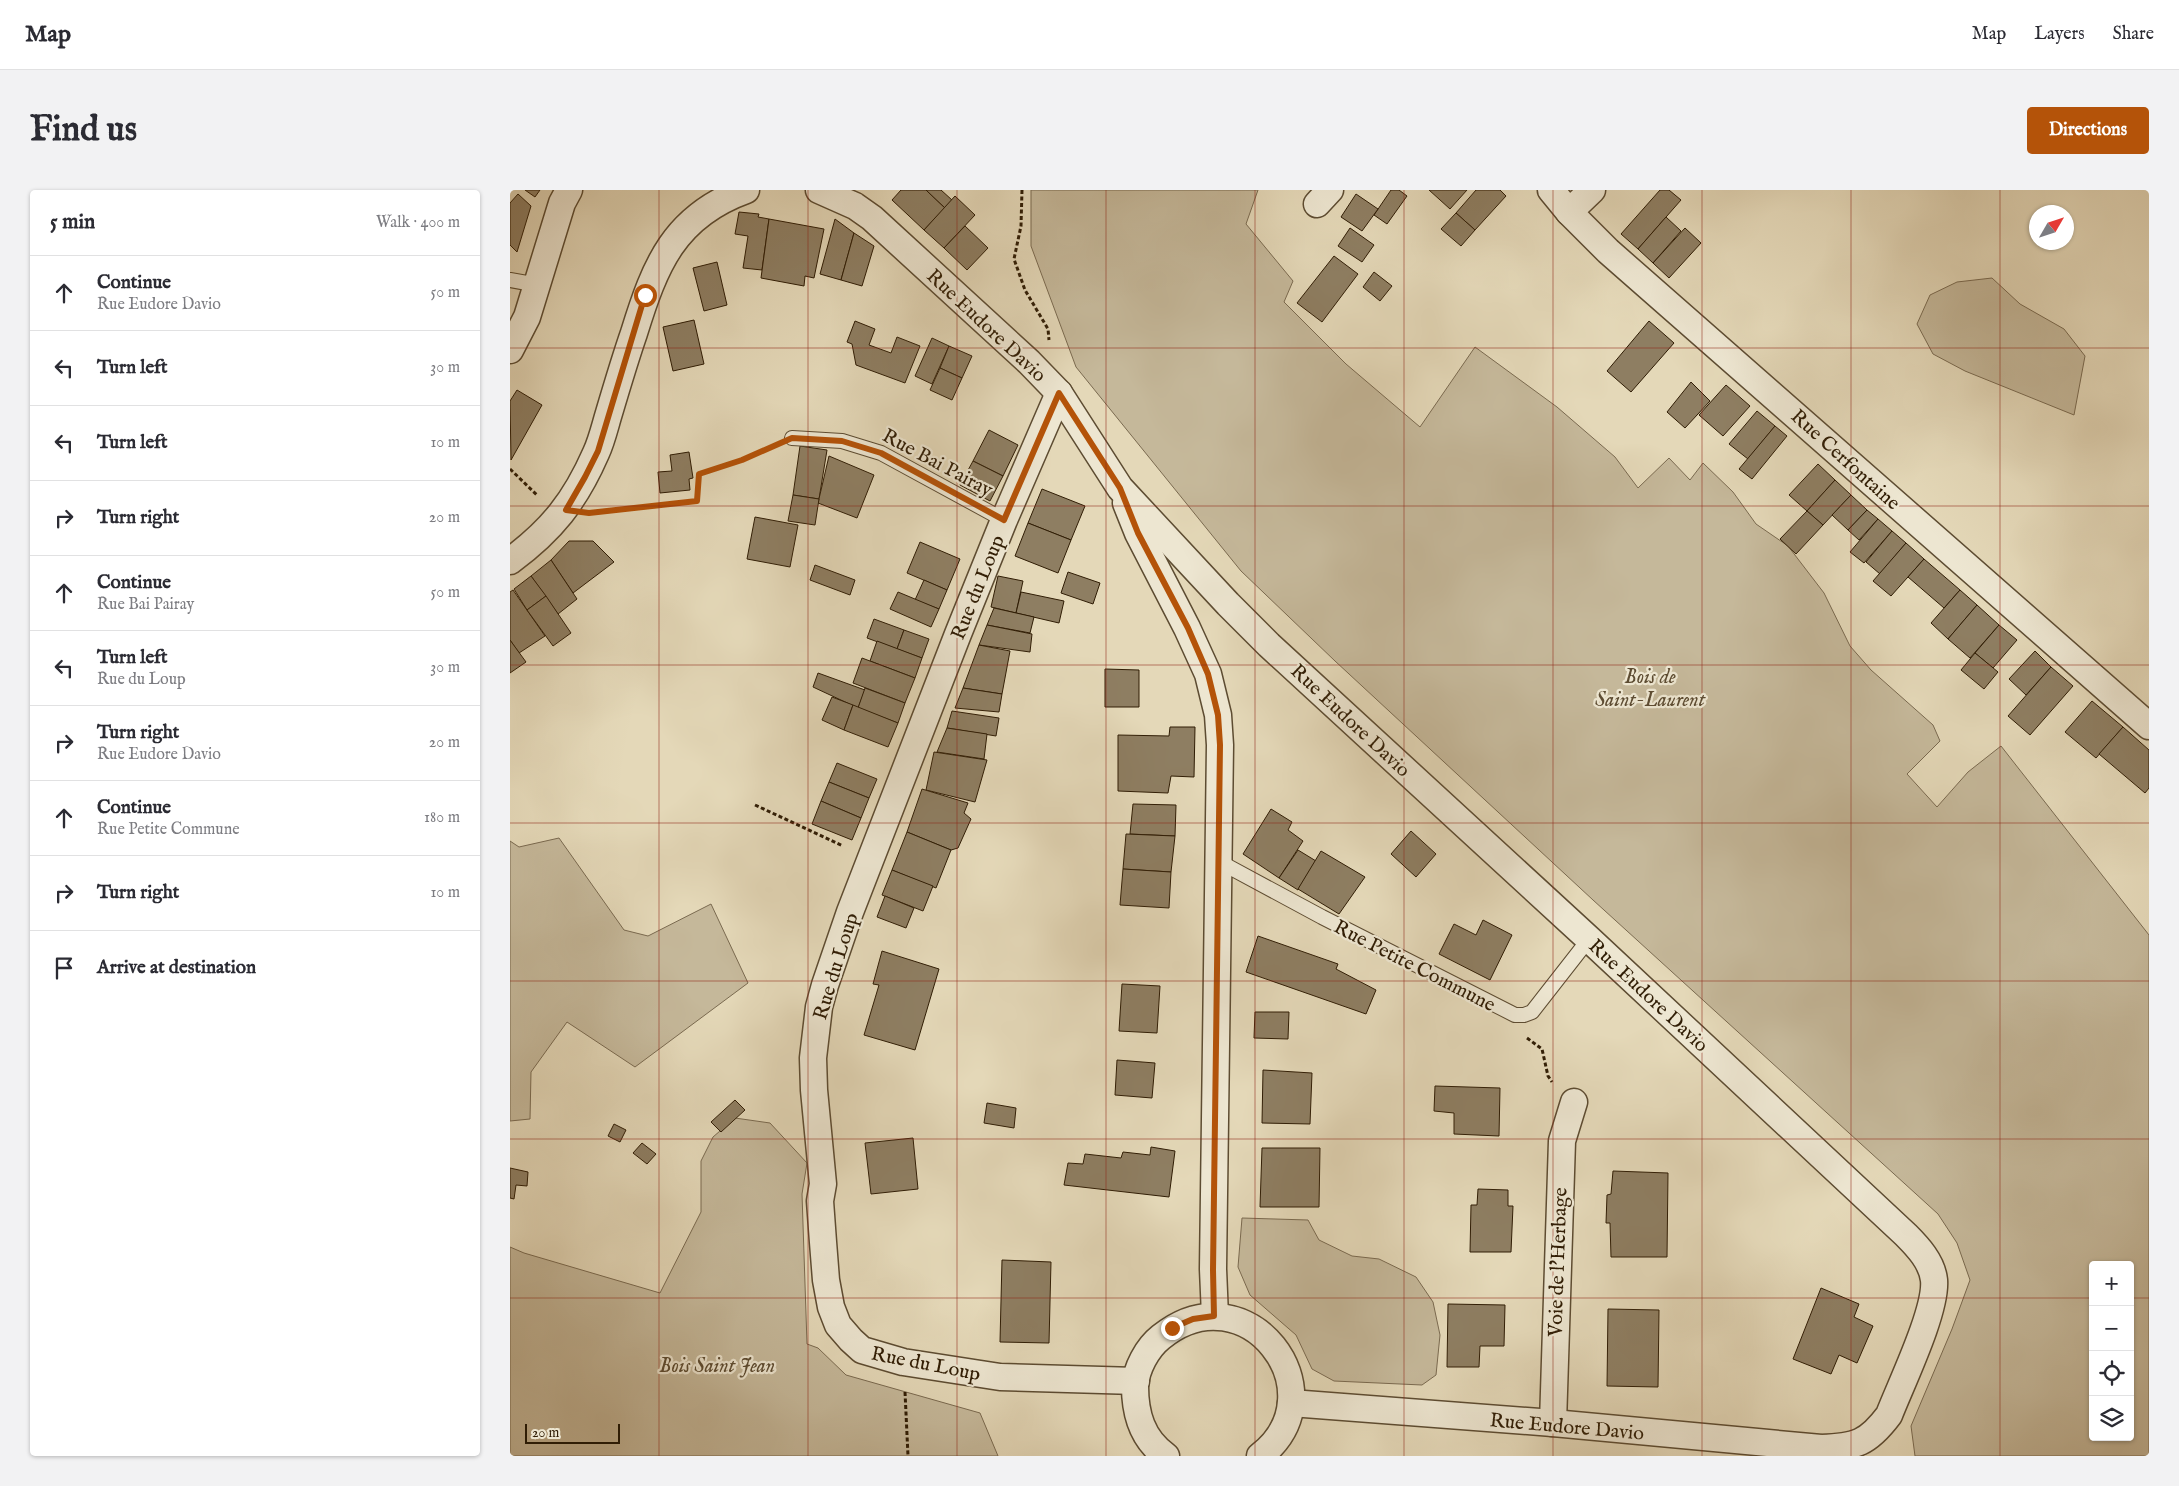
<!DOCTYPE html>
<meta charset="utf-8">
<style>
body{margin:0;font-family:"IM FELL English",serif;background:#f2f2f3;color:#2b2b33}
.controls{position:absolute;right:15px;bottom:15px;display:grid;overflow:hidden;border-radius:5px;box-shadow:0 1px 4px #0004}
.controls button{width:45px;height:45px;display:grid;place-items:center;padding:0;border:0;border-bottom:1px solid #e1e1e2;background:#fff;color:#2b2b33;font:25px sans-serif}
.compass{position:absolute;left:1519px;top:15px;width:45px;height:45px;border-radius:50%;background:#fff;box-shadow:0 1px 4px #0004;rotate:51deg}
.scale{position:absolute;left:15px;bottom:12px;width:95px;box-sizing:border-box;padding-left:5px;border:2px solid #301d05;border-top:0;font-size:14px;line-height:18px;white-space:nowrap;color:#301d05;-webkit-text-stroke:4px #ede6d1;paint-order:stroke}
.stop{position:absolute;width:15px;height:15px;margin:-11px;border:4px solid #b45309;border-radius:50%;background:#fff}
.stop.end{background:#b45309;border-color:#fff;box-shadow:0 1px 5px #0008}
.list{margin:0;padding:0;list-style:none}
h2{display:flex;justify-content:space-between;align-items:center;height:65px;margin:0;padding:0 20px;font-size:21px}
h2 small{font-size:16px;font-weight:400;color:#7c7c81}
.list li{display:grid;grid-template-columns:32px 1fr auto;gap:15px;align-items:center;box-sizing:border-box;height:75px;padding:0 20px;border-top:1px solid #e1e1e2}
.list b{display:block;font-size:19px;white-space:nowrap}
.list p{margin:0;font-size:16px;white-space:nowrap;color:#7c7c81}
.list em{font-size:16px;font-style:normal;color:#7c7c81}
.icon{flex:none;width:28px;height:28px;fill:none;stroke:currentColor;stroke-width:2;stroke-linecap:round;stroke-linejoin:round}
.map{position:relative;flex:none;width:1639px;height:1266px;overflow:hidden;border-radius:5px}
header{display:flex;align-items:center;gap:30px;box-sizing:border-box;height:70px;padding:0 25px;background:#fff;border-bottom:1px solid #e1e1e2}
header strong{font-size:24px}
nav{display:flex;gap:28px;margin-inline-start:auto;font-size:18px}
.intro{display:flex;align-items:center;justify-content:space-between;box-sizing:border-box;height:120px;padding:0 30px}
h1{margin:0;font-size:35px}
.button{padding:12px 22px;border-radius:5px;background:#b45309;color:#fff;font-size:18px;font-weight:700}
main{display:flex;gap:30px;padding:0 30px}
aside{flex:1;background:#fff;border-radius:5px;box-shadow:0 1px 4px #0004}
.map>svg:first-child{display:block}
</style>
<header>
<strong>Map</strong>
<nav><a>Map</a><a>Layers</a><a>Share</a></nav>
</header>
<div class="intro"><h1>Find us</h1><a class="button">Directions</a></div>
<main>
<aside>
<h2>5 min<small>Walk · 400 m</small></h2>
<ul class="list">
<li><svg class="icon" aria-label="ahead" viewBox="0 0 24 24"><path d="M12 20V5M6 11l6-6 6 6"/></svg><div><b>Continue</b><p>Rue Eudore Davio</p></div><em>50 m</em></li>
<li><svg class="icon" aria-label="left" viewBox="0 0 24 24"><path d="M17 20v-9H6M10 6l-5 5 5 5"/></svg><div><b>Turn left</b></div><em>30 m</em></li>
<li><svg class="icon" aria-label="left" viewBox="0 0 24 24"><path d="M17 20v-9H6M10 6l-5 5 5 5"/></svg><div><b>Turn left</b></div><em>10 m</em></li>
<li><svg class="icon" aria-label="right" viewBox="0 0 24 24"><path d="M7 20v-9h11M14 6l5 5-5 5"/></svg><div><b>Turn right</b></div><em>20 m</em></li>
<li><svg class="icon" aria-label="ahead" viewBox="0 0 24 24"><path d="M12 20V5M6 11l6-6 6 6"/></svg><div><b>Continue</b><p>Rue Bai Pairay</p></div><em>50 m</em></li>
<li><svg class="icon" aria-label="left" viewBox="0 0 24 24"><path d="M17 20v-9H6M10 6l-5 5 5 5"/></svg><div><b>Turn left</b><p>Rue du Loup</p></div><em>30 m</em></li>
<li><svg class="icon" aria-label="right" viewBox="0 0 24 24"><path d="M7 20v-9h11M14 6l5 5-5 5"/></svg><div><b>Turn right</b><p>Rue Eudore Davio</p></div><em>20 m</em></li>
<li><svg class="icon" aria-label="ahead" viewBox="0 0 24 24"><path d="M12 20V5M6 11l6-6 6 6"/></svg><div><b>Continue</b><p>Rue Petite Commune</p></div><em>180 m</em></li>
<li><svg class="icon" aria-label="right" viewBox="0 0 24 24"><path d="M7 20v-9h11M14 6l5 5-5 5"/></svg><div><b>Turn right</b></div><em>10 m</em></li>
<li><svg class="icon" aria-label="arrive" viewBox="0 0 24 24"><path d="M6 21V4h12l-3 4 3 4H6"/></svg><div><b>Arrive at destination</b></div></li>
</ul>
</aside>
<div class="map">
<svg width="1639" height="1266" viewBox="0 0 1639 1266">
<rect width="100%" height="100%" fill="#e4d8b8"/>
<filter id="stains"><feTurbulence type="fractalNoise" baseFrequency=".004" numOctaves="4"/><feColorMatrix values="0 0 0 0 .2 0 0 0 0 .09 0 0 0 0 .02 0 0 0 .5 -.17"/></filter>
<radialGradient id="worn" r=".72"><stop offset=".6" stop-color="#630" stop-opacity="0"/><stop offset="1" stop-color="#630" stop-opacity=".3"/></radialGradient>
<!-- green -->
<g fill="#c5b89a" stroke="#7a6a50" fill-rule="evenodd">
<path d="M521,0H748L736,34L783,91L774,112L836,174L910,237L965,157L1047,217L1105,267L1128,298L1159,268L1180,290L1193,273L1223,302L1246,334L1278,356L1314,403L1340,456L1361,480L1423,535L1430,551L1397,584L1427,617L1458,582L1491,556L1639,745V1266H1405L1401,1236L1442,1139L1460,1090L1447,1053L1428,1024L1083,710L825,471L731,381L566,177L521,56ZM1583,1075H1620V1247H1583Z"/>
<polygon points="1482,88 1510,114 1554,139 1575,166 1564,225 1455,181 1423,164 1407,134 1420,105 1447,92"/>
<polygon points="49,648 114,740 138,746 201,714 238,793 125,877 57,832 21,882 20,929 0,931 0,651 9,657"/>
<polygon points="225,928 260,933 297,973 292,1004 297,1154 308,1158 336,1185 470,1223 488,1266 0,1266 0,1057 14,1063 150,1103 191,1022 191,971 203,947"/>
<polygon points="732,1028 798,1030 809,1050 842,1066 869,1069 906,1087 923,1112 930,1145 926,1185 912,1195 824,1191 802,1179 786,1145 740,1105 728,1077"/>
</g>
<!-- building -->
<g fill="#8e7e62" stroke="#301d05">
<polygon points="15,0 30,0 25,7"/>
<polygon points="391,0 416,0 435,18 414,40 382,10"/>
<polygon points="416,0 431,0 442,10 435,18"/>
<polygon points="881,0 889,0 897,6 877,34 864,25"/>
<polygon points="919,0 957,0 940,19"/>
<polygon points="966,0 990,0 996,6 965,40 946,23"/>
<polygon points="1150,0 1159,0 1171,10 1128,59 1111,44"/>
<polygon points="8,4 21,16 7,62 0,55 0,13"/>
<polygon points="846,4 868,19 852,41 831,27"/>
<polygon points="445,6 465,25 434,58 414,40"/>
<polygon points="229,22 249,24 248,27 259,29 252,80 233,78 238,46 225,44"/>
<polygon points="946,23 965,40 951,56 931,39"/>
<polygon points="1156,27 1171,41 1143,73 1128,59"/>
<polygon points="259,29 314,39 304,88 295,86 294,96 251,88"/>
<polygon points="325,29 344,43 331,90 310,84"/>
<polygon points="455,36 478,58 457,80 434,58"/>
<polygon points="840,38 864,55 852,72 828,56"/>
<polygon points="1175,38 1191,53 1159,88 1143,73"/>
<polygon points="344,43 364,56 352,96 331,90"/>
<polygon points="824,66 848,84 812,132 787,113"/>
<polygon points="207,72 217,115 194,121 183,78"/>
<polygon points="864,82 882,96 870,111 853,97"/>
<polygon points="184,130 194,174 163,181 153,137"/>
<polygon points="345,131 365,139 359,155 381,163 387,147 410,156 395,193 346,175 342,154 337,152"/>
<polygon points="1139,131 1164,153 1121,202 1097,181"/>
<polygon points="422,148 439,156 422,194 405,186"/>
<polygon points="439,156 462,166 452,188 430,178"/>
<polygon points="430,178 452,188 442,210 420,200"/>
<polygon points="1181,192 1200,211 1175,238 1157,222"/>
<polygon points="1216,195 1240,216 1213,246 1189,225"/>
<polygon points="7,200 32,215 1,270 0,211"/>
<polygon points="1247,221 1265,236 1238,269 1219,254"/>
<polygon points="1265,236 1277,246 1242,289 1229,279"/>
<polygon points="479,240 508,255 493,286 463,271"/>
<polygon points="290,256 317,260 309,309 283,305"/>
<polygon points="179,262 183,288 179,289 180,300 150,303 148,282 162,281 160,265"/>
<polygon points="319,266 364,285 347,328 308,313"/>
<polygon points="463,271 493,286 480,311 450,295"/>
<polygon points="1308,274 1325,290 1297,321 1279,305"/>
<polygon points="1325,290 1341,305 1313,335 1297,321"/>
<polygon points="532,299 575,316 561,350 518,333"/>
<polygon points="283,305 309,309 305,335 278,331"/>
<polygon points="1341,305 1357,320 1338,340 1322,325"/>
<polygon points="1357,320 1368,329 1349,350 1338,340"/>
<polygon points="1297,321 1313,335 1286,364 1270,349"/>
<polygon points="245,327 288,335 280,377 237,369"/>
<polygon points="1368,329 1382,341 1354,373 1340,362"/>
<polygon points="518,333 561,350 548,383 505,366"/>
<polygon points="1382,341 1396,353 1370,384 1356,372"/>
<polygon points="59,351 83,351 104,372 63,403 41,370"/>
<polygon points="410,352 450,369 437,400 397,383"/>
<polygon points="1396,353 1414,369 1381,406 1363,391"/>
<polygon points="1414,369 1450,400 1434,418 1398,387"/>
<polygon points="41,370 67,409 48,424 21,386"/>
<polygon points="305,375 345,390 340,405 300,390"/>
<polygon points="558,382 590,393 583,414 551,403"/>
<polygon points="21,386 36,406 17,420 4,399"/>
<polygon points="488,386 513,391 506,423 481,417"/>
<polygon points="414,390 437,400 429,419 405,410"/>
<polygon points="3,400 35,446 9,463 0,450 0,402"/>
<polygon points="1450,400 1467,415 1438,449 1421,433"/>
<polygon points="388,402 429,419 421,437 380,419"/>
<polygon points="511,402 554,411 549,433 506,423"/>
<polygon points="36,406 61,443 43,456 17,420"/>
<polygon points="1467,415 1489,435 1460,468 1438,449"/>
<polygon points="484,418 524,427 520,443 477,435"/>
<polygon points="364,429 394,440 387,459 357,448"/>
<polygon points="477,435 522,444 520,462 469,455"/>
<polygon points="1489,435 1507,450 1483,478 1465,463"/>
<polygon points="394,440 419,449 412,468 387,459"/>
<polygon points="0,450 16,472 0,483"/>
<polygon points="367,451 412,468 405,488 360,471"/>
<polygon points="469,455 500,461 492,504 453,498"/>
<polygon points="1525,461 1541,477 1516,505 1499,489"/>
<polygon points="1465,463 1488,482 1474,499 1451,480"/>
<polygon points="352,468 405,488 395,513 343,493"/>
<polygon points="1541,477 1563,496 1520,545 1498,526"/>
<polygon points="595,479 629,480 629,517 595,517"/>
<polygon points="308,483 355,500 348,518 303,497"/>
<polygon points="355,498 395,513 388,533 348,518"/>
<polygon points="453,498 492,504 489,522 445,518"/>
<polygon points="322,507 343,515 334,540 312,530"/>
<polygon points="1582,511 1613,537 1586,568 1555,542"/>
<polygon points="343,515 388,533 378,557 334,540"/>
<polygon points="442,521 489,528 486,546 437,538"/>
<polygon points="660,537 685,537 684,587 661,586 658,603 608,601 608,545 659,546"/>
<polygon points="1613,537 1639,560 1639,598 1635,603 1589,564"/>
<polygon points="437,538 477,544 474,569 427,562"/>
<polygon points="424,562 477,570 465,612 416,600"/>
<polygon points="327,573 367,589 359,608 319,592"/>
<polygon points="319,592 359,608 351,628 311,611"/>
<polygon points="412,599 458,613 454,623 461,629 448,658 441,660 397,642"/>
<polygon points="311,611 351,628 342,650 302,634"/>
<polygon points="623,614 666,615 665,646 620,644"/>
<polygon points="761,619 782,632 778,640 793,651 769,688 733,664"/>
<polygon points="901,641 926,664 906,687 881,664"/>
<polygon points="397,642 441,660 426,698 382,680"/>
<polygon points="616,644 665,646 661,682 613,679"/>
<polygon points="788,660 806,671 788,700 769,688"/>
<polygon points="811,661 855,687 829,724 788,699"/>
<polygon points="613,679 661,682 659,718 610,715"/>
<polygon points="382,680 423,696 413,721 372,705"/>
<polygon points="375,706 404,718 396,738 367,727"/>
<polygon points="973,730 1002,745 980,790 929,764 944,734 966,745"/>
<polygon points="748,746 828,774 826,779 866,800 856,824 736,782"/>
<polygon points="372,761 429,779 405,860 354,845 369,795 363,794"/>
<polygon points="612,794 650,796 647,843 609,841"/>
<polygon points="745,822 779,822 778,849 744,848"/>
<polygon points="607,870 645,873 642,908 605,905"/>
<polygon points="753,880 802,883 800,934 752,933"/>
<polygon points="925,896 990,898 989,946 944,944 944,923 924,921"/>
<polygon points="225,910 235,920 211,942 201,932"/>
<polygon points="477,913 506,918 504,938 474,933"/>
<polygon points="104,934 116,940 110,952 98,946"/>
<polygon points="403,948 408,999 361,1004 355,953"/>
<polygon points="132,953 146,964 137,974 123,963"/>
<polygon points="641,957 665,961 659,1007 554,995 558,973 573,974 575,964 611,968 613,962 640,965"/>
<polygon points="752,958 810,958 809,1017 750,1017"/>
<polygon points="0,978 18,982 17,996 6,995 4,1009 0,1008"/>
<polygon points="1103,981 1158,983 1157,1067 1101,1067 1100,1033 1096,1033 1097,1005 1101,1004"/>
<polygon points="968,999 998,1000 998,1016 1003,1016 1001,1062 960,1062 961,1015 967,1015"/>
<polygon points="492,1070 541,1072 539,1153 490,1152"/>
<polygon points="1311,1098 1349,1114 1344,1127 1363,1136 1347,1173 1329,1165 1321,1184 1283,1169"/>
<polygon points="938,1114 995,1115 994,1156 970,1156 969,1177 937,1177"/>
<polygon points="1098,1119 1149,1120 1148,1197 1097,1196"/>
</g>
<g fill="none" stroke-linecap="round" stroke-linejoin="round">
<!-- service casing -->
<g stroke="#5d4c32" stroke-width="16">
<g id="service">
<polyline points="0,90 28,95"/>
<polyline points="282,248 332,251 371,263 494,330"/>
<polyline points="708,671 812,727 1005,825 1014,825 1022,822 1079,749"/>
</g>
</g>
<!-- minor casing -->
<g stroke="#5d4c32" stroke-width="29">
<g id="minor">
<path d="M309,0L345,16L362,28L519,172L549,203L610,298L718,414L759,455L1079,749L1396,1045C1408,1057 1422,1072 1424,1090C1427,1120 1391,1194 1379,1225C1358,1253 1346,1257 1311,1258L1043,1233L781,1213"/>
<polyline points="1041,0 1059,22"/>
<polyline points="1082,0 1059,22 1098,61 1639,536"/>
<polyline points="807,14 820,0"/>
<polyline points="0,160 17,127 52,13 59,0"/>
<polyline points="549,203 494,330 448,444 340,722 315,795 309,817 303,868 304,900 313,994 310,1011 313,1052 316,1090 321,1117 328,1135 341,1150 352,1160 393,1172 490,1187 626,1191"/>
<polyline points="616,313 628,343 677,438 698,484 708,525 710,555 703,1079 705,1126"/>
<path d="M0,371C42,340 65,311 86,263C92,250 95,236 99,223C107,196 115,169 124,143C145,75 164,26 236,0"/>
<polyline points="1043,1233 1052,951 1064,912"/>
<path d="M656,1266C632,1249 625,1224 625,1196C626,1179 637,1158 651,1147C736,1078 832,1202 750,1266"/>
</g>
</g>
<!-- path -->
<g stroke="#301d05" stroke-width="3" stroke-dasharray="4 2.5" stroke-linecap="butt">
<polyline points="512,0 511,36 504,69 515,100 538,139 539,150"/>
<polyline points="0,279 28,306"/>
<polyline points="88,322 187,311 189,284 232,270 261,257"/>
<polyline points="245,615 333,656"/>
<polyline points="1017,848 1032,859 1038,886 1042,892"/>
<polyline points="395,1202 398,1266"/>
</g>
<!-- service -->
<use href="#service" stroke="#ede6d1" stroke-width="14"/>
<!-- minor -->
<use href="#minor" stroke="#ede6d1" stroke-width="26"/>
</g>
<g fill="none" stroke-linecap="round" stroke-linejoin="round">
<!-- route -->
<polyline stroke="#b45309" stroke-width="6" points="135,105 88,261 75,287 56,320 79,323 187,311 189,284 232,270 282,248 332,251 371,263 494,330 549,203 610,298 628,343 678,438 698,484 708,525 710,555 703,1080 704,1126 683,1129 662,1138"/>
</g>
<!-- grid -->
<path fill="none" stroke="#8f2418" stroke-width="1" stroke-opacity="0.55" d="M149,0V1266M298,0V1266M447,0V1266M596,0V1266M745,0V1266M894,0V1266M1043,0V1266M1192,0V1266M1341,0V1266M1490,0V1266M0,158H1639M0,316H1639M0,475H1639M0,633H1639M0,791H1639M0,949H1639M0,1108H1583M1620,1108H1639"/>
<g text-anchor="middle" stroke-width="4.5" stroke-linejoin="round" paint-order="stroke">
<!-- street labels -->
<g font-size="20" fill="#301d05" stroke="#ede6d1">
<text transform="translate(477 135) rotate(43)" y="7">Rue Eudore Davio</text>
<text transform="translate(1336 269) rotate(42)" y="7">Rue Cerfontaine</text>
<text transform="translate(428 272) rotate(28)" y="7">Rue Bai Pairay</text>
<text transform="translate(467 397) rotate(-68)" y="7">Rue du Loup</text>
<text transform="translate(841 530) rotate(43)" y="7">Rue Eudore Davio</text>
<text transform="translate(905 775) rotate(27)" y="7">Rue Petite Commune</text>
<text transform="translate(325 776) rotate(-73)" y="7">Rue du Loup</text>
<text transform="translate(1139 805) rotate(43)" y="7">Rue Eudore Davio</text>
<text transform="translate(1047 1072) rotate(-88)" y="7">Voie de l'Herbage</text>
<text transform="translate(416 1173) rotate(11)" y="7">Rue du Loup</text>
<text transform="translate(1057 1236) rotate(5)" y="7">Rue Eudore Davio</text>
</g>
<!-- park labels -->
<g font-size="20" font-style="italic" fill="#5d4c32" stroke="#ede6d1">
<text x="1140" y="493">Bois de<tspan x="1140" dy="23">Saint-Laurent</tspan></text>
<text x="207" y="1182">Bois Saint Jean</text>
</g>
</g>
<rect width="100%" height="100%" filter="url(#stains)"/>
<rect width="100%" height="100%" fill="url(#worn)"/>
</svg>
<div class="controls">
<button>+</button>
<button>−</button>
<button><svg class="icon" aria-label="locate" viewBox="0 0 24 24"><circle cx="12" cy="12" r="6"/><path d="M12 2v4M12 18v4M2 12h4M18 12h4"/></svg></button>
<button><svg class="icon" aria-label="layers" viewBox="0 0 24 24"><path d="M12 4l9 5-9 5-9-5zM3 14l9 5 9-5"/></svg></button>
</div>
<svg class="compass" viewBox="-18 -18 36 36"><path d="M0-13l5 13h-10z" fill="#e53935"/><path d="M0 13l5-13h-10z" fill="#7c7c81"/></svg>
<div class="scale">20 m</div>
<div class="stop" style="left:135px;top:105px"></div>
<div class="stop end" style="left:662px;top:1138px"></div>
</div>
</main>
